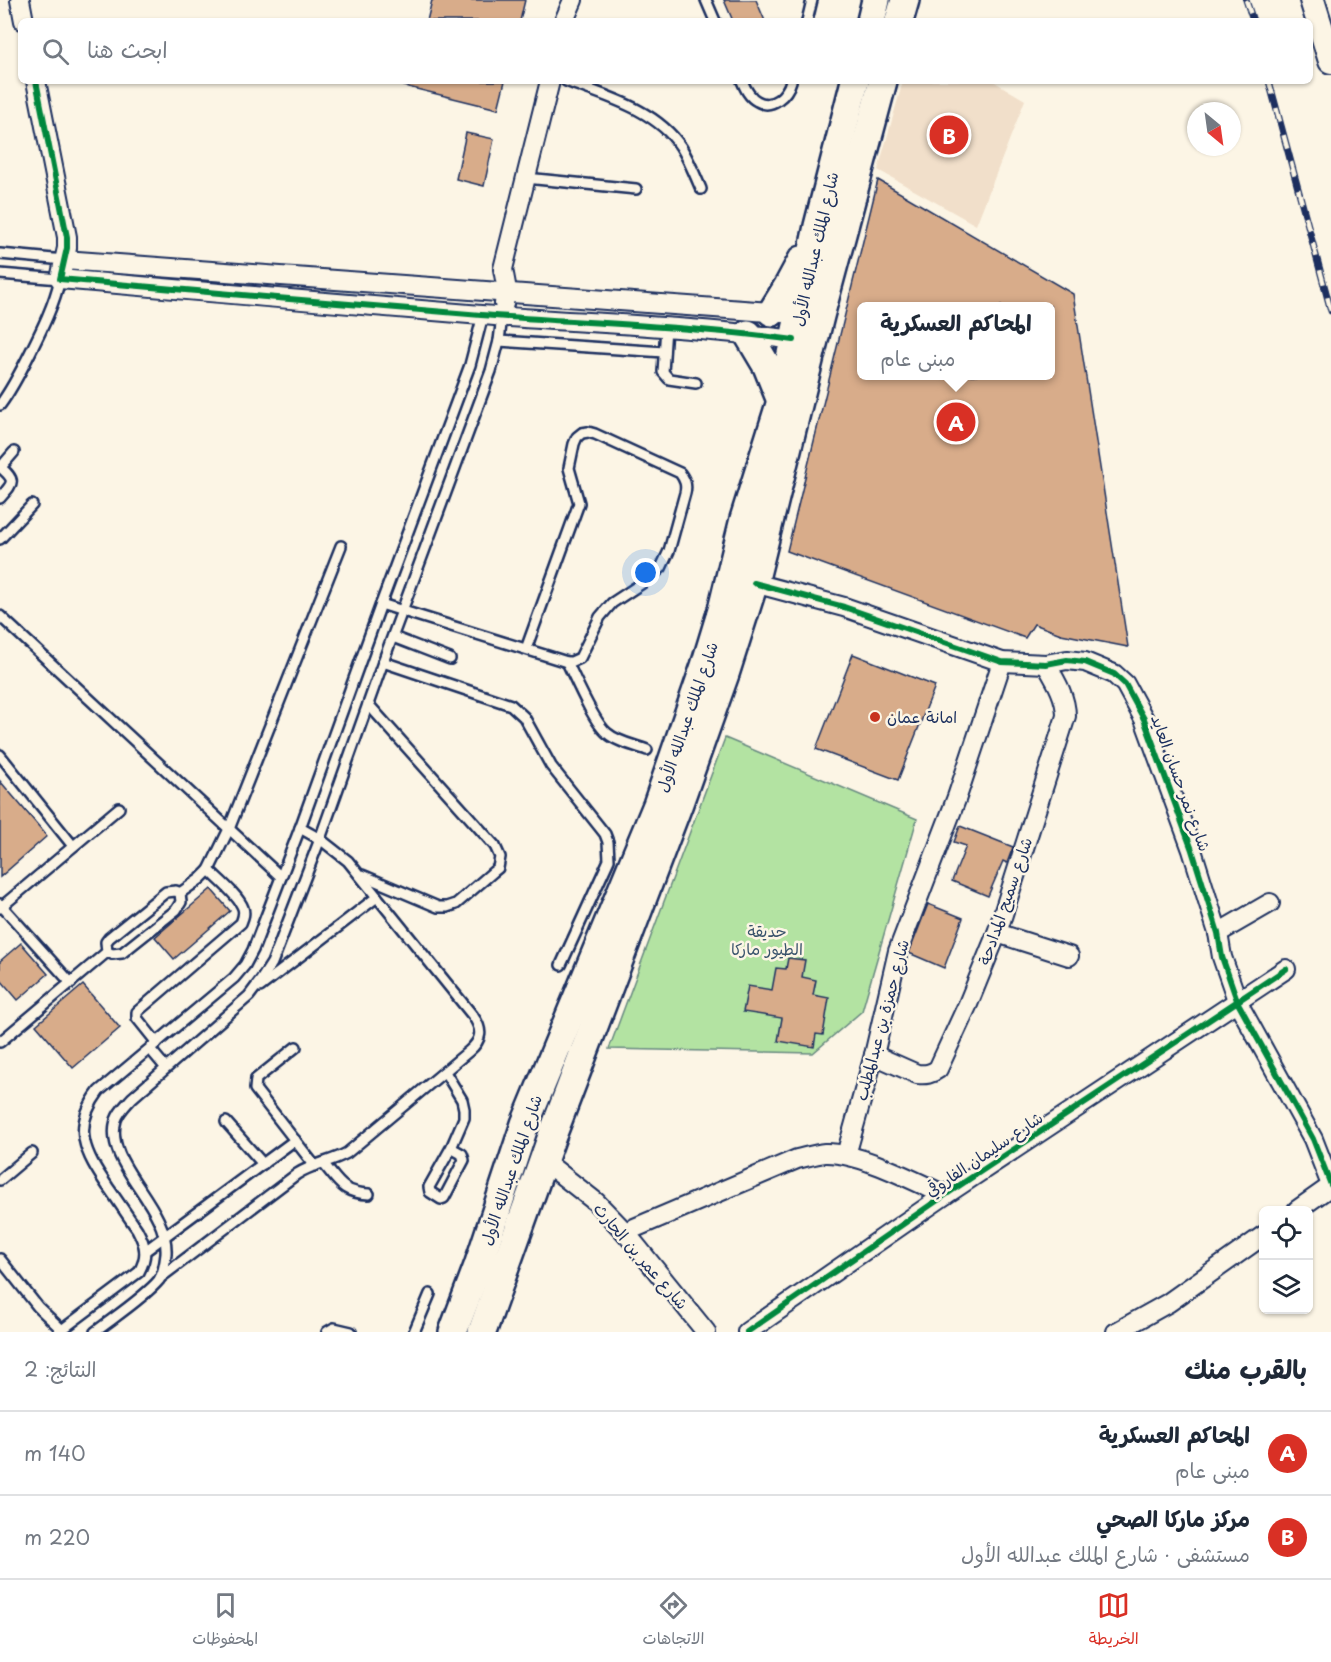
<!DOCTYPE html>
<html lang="ar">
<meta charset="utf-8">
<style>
body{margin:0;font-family:"Playpen Sans","Playpen Sans Arabic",sans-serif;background:#f6f6f7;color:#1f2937;direction:rtl}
.controls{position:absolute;right:18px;bottom:18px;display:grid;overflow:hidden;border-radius:9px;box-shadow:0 2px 4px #0004}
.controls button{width:54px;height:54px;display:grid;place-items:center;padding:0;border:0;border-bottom:2px solid #e0e1e3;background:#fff;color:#1f2937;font:30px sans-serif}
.compass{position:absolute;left:1187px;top:102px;width:54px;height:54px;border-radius:50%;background:#fff;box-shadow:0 2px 4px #0004;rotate:151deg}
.you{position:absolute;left:646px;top:573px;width:21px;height:21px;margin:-15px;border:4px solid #fff;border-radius:50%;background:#1a73e8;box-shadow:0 0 0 9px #1a73e833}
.badge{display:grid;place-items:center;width:39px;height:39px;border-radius:50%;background:#d93025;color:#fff;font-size:20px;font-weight:700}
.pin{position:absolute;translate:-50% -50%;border:3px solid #fff;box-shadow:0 2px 6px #0006}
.popup{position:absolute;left:857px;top:302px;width:198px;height:78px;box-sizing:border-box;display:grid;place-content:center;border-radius:9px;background:#fff;filter:drop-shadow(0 2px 4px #0005);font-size:20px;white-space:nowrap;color:#747a83}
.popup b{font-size:22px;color:#1f2937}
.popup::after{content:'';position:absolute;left:50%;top:100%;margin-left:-12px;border:12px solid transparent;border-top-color:#fff}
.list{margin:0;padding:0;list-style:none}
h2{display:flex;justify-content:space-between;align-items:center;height:78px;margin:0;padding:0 24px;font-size:26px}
h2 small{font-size:20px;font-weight:400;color:#747a83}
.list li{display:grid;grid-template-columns:39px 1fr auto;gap:18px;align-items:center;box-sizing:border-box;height:84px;padding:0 24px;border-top:2px solid #e0e1e3}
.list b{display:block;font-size:22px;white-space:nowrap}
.list p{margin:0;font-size:20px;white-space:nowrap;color:#747a83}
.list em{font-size:20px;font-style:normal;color:#747a83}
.icon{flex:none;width:33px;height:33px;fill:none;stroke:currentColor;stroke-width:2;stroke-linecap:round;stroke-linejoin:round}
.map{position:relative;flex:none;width:1331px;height:1332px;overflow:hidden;direction:ltr}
.search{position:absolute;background:#fff;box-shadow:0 2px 4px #0004;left:18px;right:18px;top:18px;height:66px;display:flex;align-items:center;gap:15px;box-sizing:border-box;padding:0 21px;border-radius:9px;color:#747a83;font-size:22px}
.sheet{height:246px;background:#fff}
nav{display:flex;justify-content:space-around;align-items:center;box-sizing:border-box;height:84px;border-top:2px solid #e0e1e3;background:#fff;font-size:16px;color:#747a83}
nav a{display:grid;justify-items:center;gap:3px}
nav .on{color:#d93025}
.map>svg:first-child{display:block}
</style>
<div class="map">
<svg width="1331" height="1332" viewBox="0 0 1331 1332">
<rect width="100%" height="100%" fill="#fcf5e5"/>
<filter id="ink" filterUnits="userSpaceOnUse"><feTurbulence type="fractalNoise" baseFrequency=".0167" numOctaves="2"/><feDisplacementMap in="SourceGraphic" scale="12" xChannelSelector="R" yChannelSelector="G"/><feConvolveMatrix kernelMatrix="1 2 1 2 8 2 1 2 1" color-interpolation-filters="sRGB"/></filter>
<g filter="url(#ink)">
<!-- built -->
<polygon fill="#f1dfca" points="903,81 993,81 1025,100 976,225 878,170"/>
<!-- green -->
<polygon fill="#b3e3a2" stroke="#678980" stroke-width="1.5" points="725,738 917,819 862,1011 813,1053 609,1049"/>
<!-- building -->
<g fill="#d8ac8a" stroke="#1b2f5e" stroke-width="1.5" fill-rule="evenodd">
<polygon points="432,0 525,0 520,21 427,21"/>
<polygon points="724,0 756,0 765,21 733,21"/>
<polygon points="405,81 505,81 498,109 404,86"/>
<polygon points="466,133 494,139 484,186 456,179"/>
<path d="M878,180L1073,294L1128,647L1061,634L1034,624L1025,638L787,551ZM861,306H1050V375H861Z"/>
<polygon points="853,654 935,686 898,780 816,749"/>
<polygon points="0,781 47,836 0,877"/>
<polygon points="960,826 1013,847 1007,863 1003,861 988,896 952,881 966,846 954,842"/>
<polygon points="211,889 230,911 174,959 155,937"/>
<polygon points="928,904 963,918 944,968 909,953"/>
<polygon points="21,943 48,974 18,1000 0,979 0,961"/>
<polygon points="788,958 805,960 802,977 816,980 813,995 829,998 823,1035 816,1034 814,1047 778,1041 782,1018 743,1012 748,986 772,990 776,968 786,969"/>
<polygon points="83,985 120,1028 73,1068 36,1025"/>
</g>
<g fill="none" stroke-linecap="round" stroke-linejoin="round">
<!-- lane casing -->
<g stroke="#1b2f5e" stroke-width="14">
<g id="lane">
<polyline points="706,0 715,21"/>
<polyline points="807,21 812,0"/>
<path d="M566,81C605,96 656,109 681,147C689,160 695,175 701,189"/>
<path d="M742,81C745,88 749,97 757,101C772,110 787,95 791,81"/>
<polyline points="526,178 636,189"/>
<polyline points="0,254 64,260"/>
<path d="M0,274L60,279C54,305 42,329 30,353C21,371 12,389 0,405"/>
<polyline points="666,327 663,372 669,379 696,383"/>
<polyline points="499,341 664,352"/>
<path d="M0,467C17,481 13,483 0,498"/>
<polyline points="1,467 14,452"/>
<polyline points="0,539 32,505"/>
<path d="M381,604L403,611L567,662H571L580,658L600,617L612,603L647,580L661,568L669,551L685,493C687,485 685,480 680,473L595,434L588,432L582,433L577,437L574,444L569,468L579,503L526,649"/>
<polyline points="0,616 281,877"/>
<polyline points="393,637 450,659"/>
<polyline points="383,662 502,702 511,705 524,717 551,766 605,834 608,842 609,860 561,965"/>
<path d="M567,662C575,678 594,723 607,733C617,742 634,745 647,750"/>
<polyline points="0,755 73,846"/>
<polyline points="362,875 438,907 447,907 456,904 493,872 498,868 500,857 495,846 368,704"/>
<polyline points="0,904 71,983"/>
<polyline points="0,908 119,808"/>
<polyline points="107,952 106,942 109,938 166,892 176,891 180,893 200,879 209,870 229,829 341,546"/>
<polyline points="107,952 112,954 122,953 176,910 181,902 180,893"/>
<polyline points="260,987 377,897"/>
<polyline points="0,1042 107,952"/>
<path d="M157,1043L137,1018V1012L241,923C243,918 245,914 243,908C239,896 218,879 209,870"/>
<polyline points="296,1047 256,1079 255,1089 315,1166"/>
<polyline points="150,1049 166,1068"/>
<polyline points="445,1072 462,1100 464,1109 464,1118 451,1148 429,1187 430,1192 441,1199 444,1198 464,1160 462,1154 451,1148"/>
<polyline points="226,1122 263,1164"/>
<path d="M323,1163C339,1182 342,1193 369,1194"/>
<polyline points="0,1180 32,1153"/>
<polyline points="145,1251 295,1140"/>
<polyline points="0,1259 38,1307 61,1329"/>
<path d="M160,1278L297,1174C312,1164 331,1162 347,1153L469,1051C482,1040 483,1030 473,1016L348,861L320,839L300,828"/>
<path d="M59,1332L139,1272C148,1255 146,1246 137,1229C127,1215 118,1201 108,1187C85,1153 71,1128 99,1091L234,978L245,965L253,950L300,828L381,604L470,365L483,315"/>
<path d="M95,1332C113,1318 145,1297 159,1280C164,1272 165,1263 166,1254C169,1204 103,1165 116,1120C119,1111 126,1105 132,1098L249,996L261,980L272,963L320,839L383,662L491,371L499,341L502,316"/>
<polyline points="327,1332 334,1328 351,1332"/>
<polyline points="414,1332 430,1294"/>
</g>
</g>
<!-- street casing -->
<g stroke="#1b2f5e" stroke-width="22">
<g id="street">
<polyline points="20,0 24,21"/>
<polyline points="564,21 573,0"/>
<path d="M36,81L67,237V248L60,279C200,291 341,304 481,315C585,323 690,326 794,340"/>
<polyline points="64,260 783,313"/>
<polyline points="504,304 506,285 503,269 550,81"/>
<polyline points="754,583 844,607 1002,662 1046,664 1067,660 1085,662 1114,674 1125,684 1144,719 1192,850 1218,933 1222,957 1238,1003 1313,1139 1331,1185"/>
<polyline points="997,933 1069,956"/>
<polyline points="1218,933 1270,903"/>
<path d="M874,1055L917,1074C926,1075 931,1074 938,1069L968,1004L997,933L1066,716C1066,697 1056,681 1046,664"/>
<polyline points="846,1155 874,1055 898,951 957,797 1002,662"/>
<polyline points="544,1161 596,1202 625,1232 706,1332"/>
<polyline points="1297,1210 1331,1186"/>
<path d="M625,1232L797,1159C806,1157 816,1154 825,1153C859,1152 914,1181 945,1195"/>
<polyline points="747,1332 945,1195 1286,969"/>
<polyline points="1116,1332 1168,1303 1264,1235"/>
</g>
</g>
<!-- secondary casing -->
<g stroke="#1b2f5e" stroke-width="28">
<polyline id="secondary" points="1312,0 1331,61"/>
</g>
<!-- primary casing -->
<g stroke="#1b2f5e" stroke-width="32">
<g id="primary">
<polyline points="871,21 876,0"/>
<polyline points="899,21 905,0"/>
<polyline points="772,312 788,286 802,260"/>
<polyline points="748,334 767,366 781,401"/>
<polyline points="453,1332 478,1266 525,1124 657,805 705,666 722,610 744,519 781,401 818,226 855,81"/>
<polyline points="482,1332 552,1136 679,803 725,674 754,583 820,316 883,81"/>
</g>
</g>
<!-- lane -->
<use href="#lane" stroke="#fcf5e5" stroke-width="9"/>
<!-- street -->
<use href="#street" stroke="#fcf5e5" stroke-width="18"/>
<!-- secondary -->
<use href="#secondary" stroke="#fcf5e5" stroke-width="24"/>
<!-- primary -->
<use href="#primary" stroke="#fcf5e5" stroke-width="27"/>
<!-- rail casing -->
<g stroke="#1b2f5e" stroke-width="7">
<g id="rail">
<polyline points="1246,0 1253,21"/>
<polyline points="1269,81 1331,311"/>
</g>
</g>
<!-- rail -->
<use href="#rail" stroke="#fcf5e5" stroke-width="4.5" stroke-dasharray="14" stroke-linecap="butt"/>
<!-- cycleway casing -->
<g stroke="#fcf5e5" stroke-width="10">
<g id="cycleway">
<path d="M36,81L67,237V248L60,279C200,291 341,304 481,315C585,323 690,326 794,340"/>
<polyline points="754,583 844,607 1002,662 1046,664 1067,660 1085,662 1114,674 1125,684 1144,719 1192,850 1218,933 1222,957 1238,1003 1313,1139 1331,1185"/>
<polyline points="747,1332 945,1195 1286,969"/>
</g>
</g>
<!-- cycleway -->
<use href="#cycleway" stroke="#00873e" stroke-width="6"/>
</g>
</g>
<!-- markers -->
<circle fill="#c8321e" stroke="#fcf5e5" stroke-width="2" cx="875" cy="717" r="6"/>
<g text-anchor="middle" stroke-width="5" stroke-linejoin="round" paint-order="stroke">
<!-- street labels -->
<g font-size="16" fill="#1b2f5e" stroke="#fcf5e5">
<text transform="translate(815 249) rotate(-77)" y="6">شارع الملك عبدالله الأول</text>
<text transform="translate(687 717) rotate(-71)" y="6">شارع الملك عبدالله الأول</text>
<text transform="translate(1181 783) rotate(70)" y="6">شارع نمر حسان العايد</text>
<text transform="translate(1005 901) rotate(-71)" y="6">شارع سميح المدادحة</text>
<text transform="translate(882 1020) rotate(-75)" y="6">شارع حمزة بن عبدالمطلب</text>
<text transform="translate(984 1154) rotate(-34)" y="6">شارع سليمان الفاروقي</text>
<text transform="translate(511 1170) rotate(-71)" y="6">شارع الملك عبدالله الأول</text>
<text transform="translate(641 1256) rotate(49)" y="6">شارع عمر بن الحارث</text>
</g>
<!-- poi labels -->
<g font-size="16" fill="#1b2f5e" stroke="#fcf5e5" text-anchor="start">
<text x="887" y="723">امانة عمان</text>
</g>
<!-- park labels -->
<g font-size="16" fill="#39536c" stroke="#fcf5e5">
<text x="767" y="937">حديقة<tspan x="767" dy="18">الطيور ماركا</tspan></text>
</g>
</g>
</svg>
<div class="controls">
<button><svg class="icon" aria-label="locate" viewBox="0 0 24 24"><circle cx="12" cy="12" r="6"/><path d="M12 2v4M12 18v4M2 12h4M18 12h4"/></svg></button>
<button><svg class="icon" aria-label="layers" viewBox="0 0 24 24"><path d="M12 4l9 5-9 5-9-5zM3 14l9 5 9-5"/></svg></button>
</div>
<svg class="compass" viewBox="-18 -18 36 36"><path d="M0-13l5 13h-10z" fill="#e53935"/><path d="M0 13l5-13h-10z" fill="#747a83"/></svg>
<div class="you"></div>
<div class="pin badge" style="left:956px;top:422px">A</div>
<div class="popup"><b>المحاكم العسكرية</b>مبنى عام</div>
<div class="pin badge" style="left:949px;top:135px">B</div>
<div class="search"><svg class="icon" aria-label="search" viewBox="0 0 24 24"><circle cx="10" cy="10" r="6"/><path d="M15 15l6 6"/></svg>ابحث هنا</div>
</div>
<section class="sheet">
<h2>بالقرب منك<small>النتائج: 2</small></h2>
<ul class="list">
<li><span class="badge">A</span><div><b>المحاكم العسكرية</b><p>مبنى عام</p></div><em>140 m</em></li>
<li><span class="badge">B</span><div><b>مركز ماركا الصحي</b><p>مستشفى · شارع الملك عبدالله الأول</p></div><em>220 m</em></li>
</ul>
</section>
<nav>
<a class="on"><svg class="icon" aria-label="map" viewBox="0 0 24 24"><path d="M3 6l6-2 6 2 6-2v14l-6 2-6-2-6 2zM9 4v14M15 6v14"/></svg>الخريطة</a>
<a><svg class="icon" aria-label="directions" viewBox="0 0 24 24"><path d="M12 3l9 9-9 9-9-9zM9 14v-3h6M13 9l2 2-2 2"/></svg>الاتجاهات</a>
<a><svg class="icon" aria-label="saved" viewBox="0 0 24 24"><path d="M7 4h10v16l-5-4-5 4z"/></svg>المحفوظات</a>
</nav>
